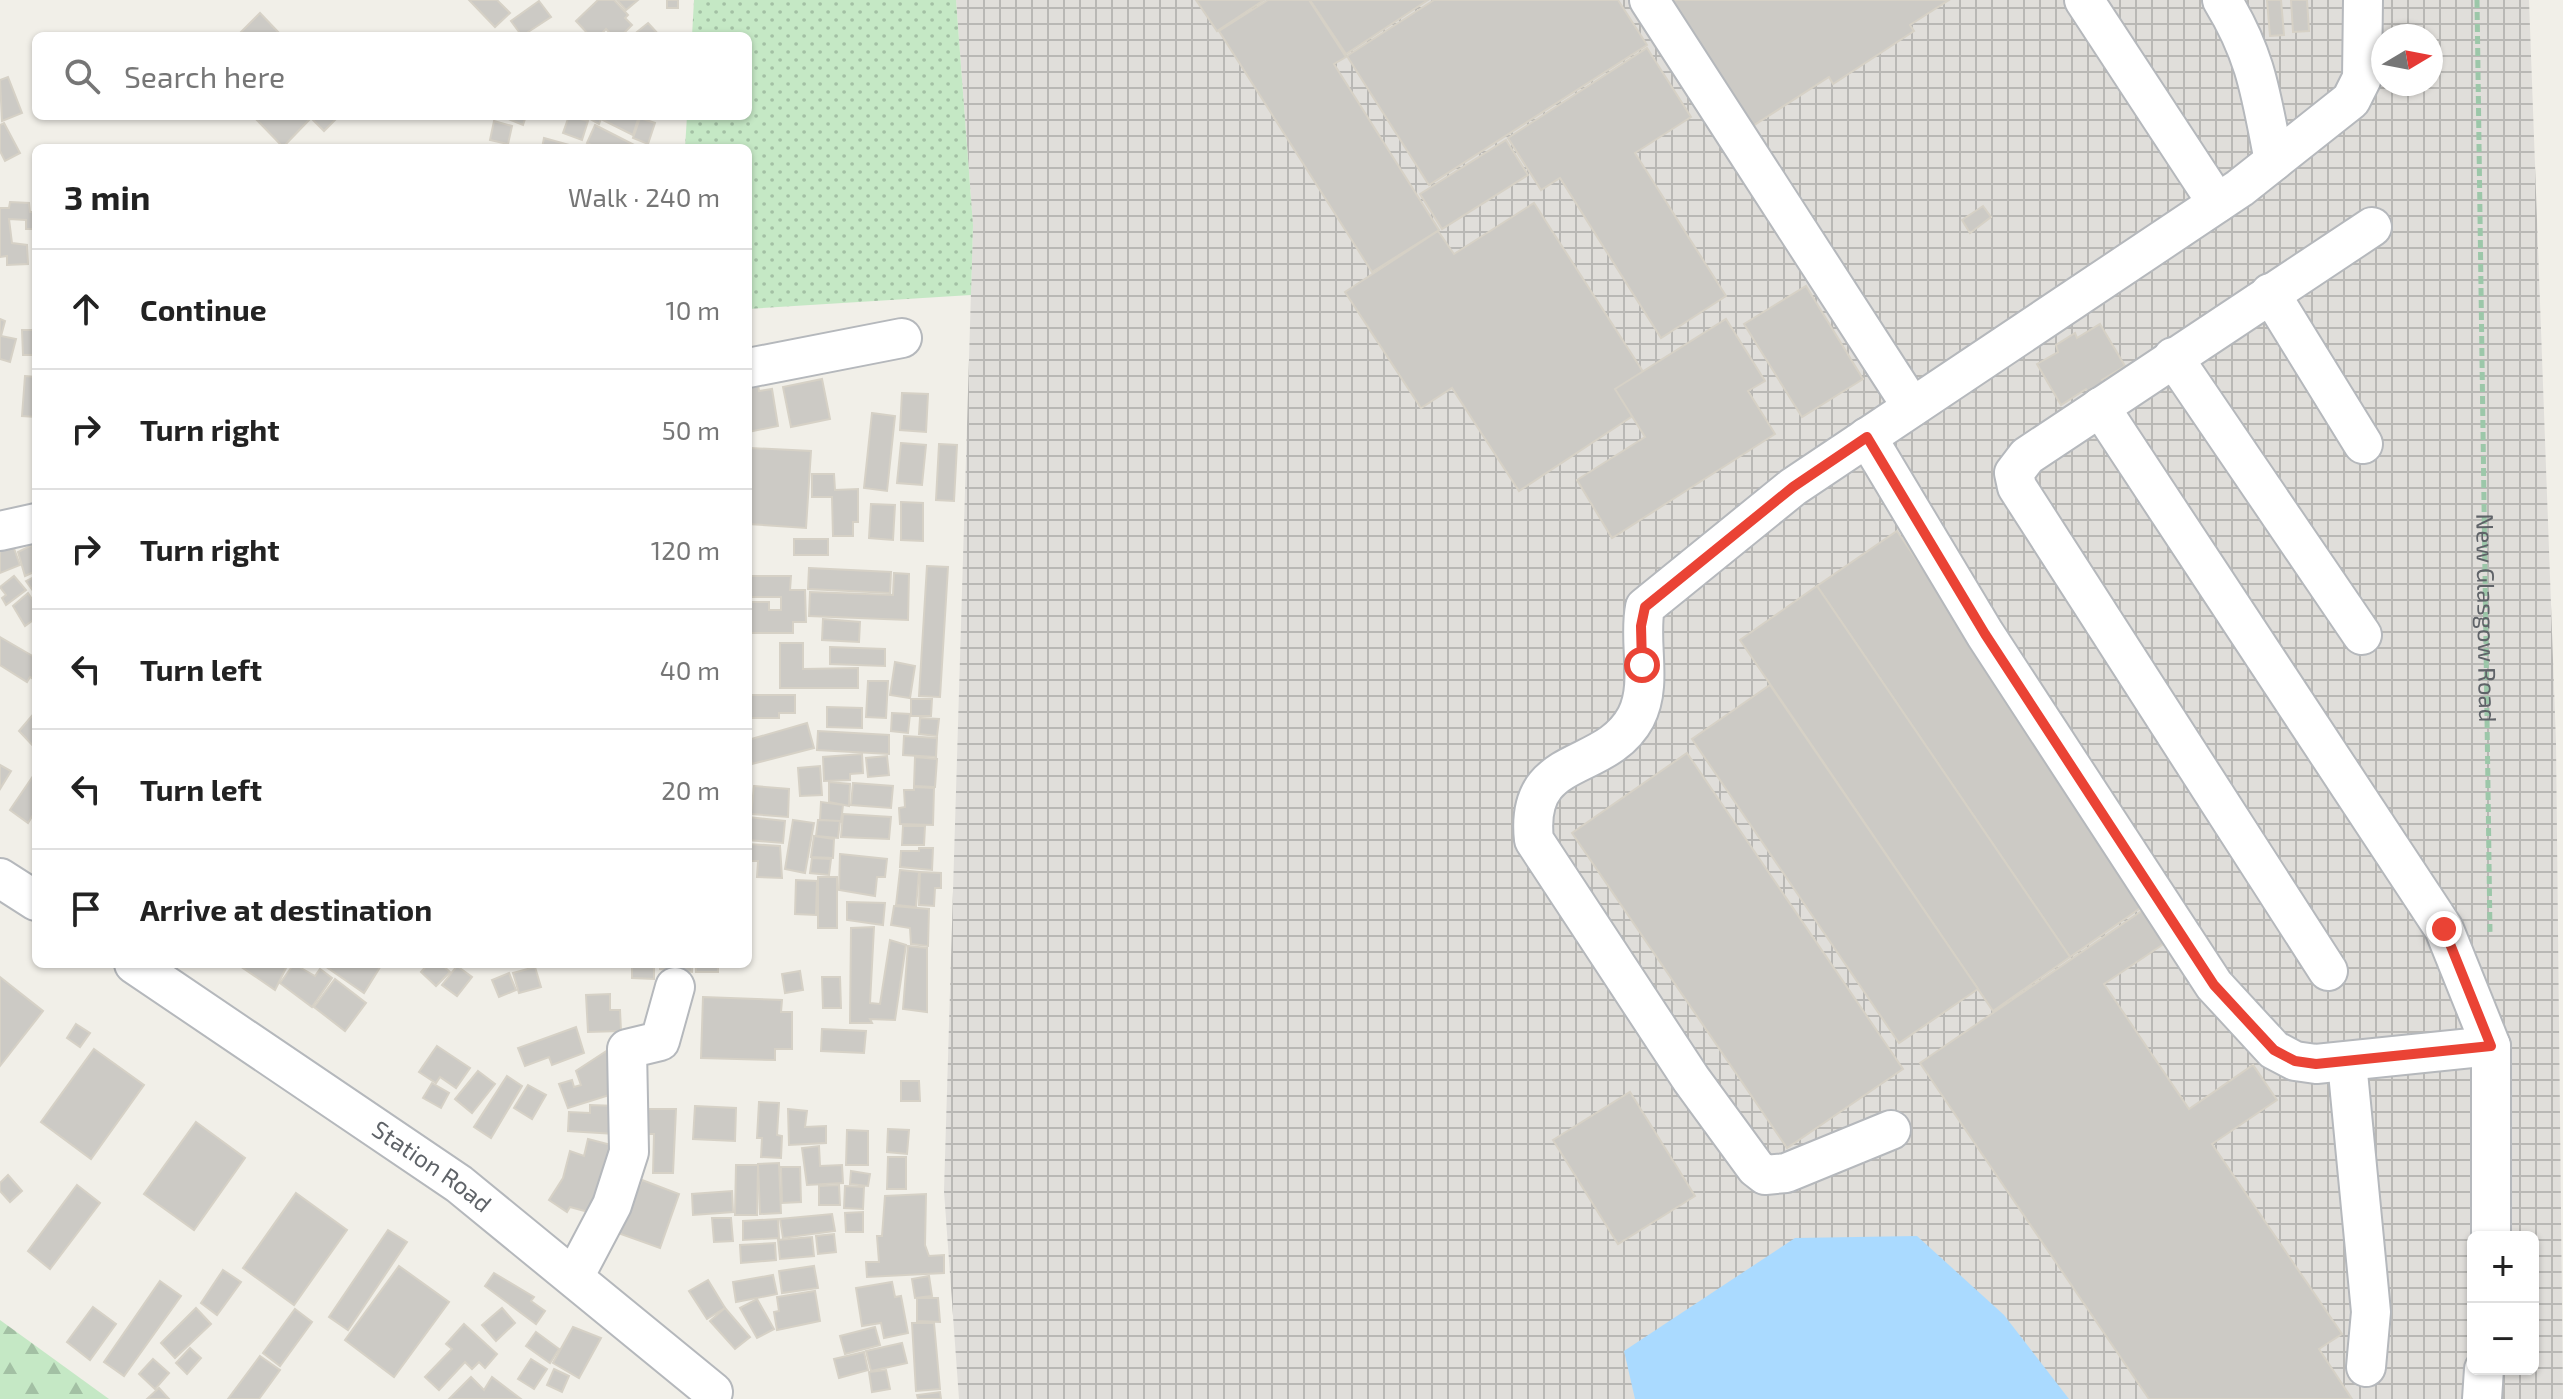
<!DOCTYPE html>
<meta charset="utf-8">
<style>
body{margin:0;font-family:"Exo 2",sans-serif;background:#f6f6f6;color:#222}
.controls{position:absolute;right:24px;bottom:24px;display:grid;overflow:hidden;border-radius:12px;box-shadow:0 2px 6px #0004}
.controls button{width:72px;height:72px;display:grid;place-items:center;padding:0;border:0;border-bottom:2px solid #e0e0e0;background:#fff;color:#222;font:40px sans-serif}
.compass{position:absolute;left:2371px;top:24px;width:72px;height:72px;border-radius:50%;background:#fff;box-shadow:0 2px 6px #0004;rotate:80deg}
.stop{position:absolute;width:24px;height:24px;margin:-18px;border:6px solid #ea4335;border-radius:50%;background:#fff}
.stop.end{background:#ea4335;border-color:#fff;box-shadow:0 2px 8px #0008}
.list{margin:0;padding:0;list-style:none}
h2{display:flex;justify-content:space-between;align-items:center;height:104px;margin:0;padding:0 32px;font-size:34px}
h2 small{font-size:26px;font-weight:400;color:#767676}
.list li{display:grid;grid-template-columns:52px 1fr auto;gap:24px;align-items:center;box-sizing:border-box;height:120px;padding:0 32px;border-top:2px solid #e0e0e0}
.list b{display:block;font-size:30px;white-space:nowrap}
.list em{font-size:26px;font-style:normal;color:#767676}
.icon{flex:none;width:44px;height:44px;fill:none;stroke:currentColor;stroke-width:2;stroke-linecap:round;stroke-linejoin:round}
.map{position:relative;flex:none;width:2563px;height:1399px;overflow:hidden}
.search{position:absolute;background:#fff;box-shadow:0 2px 6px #0004;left:32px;top:32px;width:720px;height:88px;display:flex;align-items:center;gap:20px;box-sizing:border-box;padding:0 28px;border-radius:12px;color:#767676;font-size:30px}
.panel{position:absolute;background:#fff;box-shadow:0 2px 6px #0004;left:32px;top:144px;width:720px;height:824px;border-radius:12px}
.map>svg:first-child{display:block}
</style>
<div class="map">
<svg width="2563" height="1399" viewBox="0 0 2563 1399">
<defs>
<pattern id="industrial-grid" width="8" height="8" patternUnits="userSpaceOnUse" patternTransform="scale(2)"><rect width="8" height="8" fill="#e0deda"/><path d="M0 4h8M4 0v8" fill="none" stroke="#b9b8b5"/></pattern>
<pattern id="grass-dots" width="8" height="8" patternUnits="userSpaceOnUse" patternTransform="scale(2)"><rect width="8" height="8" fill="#c5e8c5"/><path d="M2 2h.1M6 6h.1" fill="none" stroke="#a3c0a4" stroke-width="1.8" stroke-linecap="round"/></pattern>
<pattern id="forest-firs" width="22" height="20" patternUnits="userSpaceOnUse" patternTransform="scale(2)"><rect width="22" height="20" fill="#c5e8c5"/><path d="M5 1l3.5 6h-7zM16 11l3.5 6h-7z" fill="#a3c0a4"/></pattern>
</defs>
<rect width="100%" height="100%" fill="#f1efe8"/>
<!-- industrial -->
<path fill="url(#industrial-grid)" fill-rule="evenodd" d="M956,0H2529L2556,742L2563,1399H959L944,1191L973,225ZM2383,36H2431V84H2383ZM2473,1237H2533V1369H2473Z"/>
<!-- grass -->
<polygon fill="url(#grass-dots)" points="694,0 956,0 973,225 971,295 748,309 748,148 685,148 687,116 748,116 748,36 692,36"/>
<!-- forest -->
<polygon fill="url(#forest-firs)" points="0,1320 109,1399 0,1399"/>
<!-- water -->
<polygon fill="#aadaff" points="1917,1236 2004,1315 2069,1399 1635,1399 1624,1351 1795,1238"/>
<!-- building -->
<g fill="#cccac5" stroke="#d6d1c6" stroke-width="2">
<polygon points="469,0 497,0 510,13 495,27"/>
<polygon points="598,0 614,0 628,15 625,18 632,25 621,36 613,36 606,29 599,36 590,36 576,21"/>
<polygon points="617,0 638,0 626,10"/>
<rect x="667" y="0" width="11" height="8"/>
<polygon points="1196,0 1264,0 1217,31"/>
<polygon points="1268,0 1309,0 1346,57 1334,64 1439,230 1372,272 1219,31"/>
<polygon points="1310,0 1428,0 1346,54"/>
<polygon points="1434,0 1618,0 1647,45 1429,185 1347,56"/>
<polygon points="1665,0 1949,0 1910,25 1914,31 1833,84 1829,77 1748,129"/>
<polygon points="2267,0 2281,0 2284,35 2270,36"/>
<polygon points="2291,0 2307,0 2309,31 2293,32"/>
<polygon points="539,1 551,17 522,36 511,21"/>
<polygon points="260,13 282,36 237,36"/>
<polygon points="648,23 660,36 632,36"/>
<polygon points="1647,48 1691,117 1635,153 1726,296 1661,338 1560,178 1541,190 1508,138"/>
<polygon points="8,77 22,113 2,121 0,80"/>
<polygon points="253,116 339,116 324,131 311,118 283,147"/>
<polygon points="501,116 526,116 523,125"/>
<polygon points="569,116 588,121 582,140 563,133"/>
<polygon points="585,116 635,116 638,119 633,135 601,119 599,124"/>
<polygon points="640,118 655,123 648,144 633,138"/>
<polygon points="494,121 512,126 508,144 490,140"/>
<polygon points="4,123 20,153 5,161 0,151 0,125"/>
<polygon points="595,125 640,148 598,148 587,143"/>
<polygon points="544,138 580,148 542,148"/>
<polygon points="1506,140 1528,175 1442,229 1420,194"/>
<polygon points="10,202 29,203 30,212 36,212 36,229 26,229 26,220 9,219 12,243 27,245 28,264 7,265 7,256 0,257 0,208 9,208"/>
<polygon points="1534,203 1660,398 1519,491 1452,388 1421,408 1345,292 1438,231 1454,254"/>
<polygon points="1983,206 1991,217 1970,233 1962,220"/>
<polygon points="1806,286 1863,379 1802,417 1744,324"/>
<polygon points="0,319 5,321 1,336 16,339 10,362 0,359"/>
<polygon points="1726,319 1765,381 1748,391 1775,434 1612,538 1577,480 1645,437 1615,389"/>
<polygon points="2100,324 2125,366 2102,380 2105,386 2090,395 2086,389 2061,405 2037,364 2058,352 2056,345 2075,333 2077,338"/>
<polygon points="22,330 36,330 36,355 23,355"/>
<polygon points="25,376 36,377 36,417 22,416"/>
<polygon points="822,379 830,419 791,427 783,387"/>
<polygon points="758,384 759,391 772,389 778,426 748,432 748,386"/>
<polygon points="902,393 928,394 926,432 900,430"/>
<polygon points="872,413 895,416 887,491 864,488"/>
<polygon points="901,443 926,445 922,485 897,483"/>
<polygon points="939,444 957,445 954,501 936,500"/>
<polygon points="750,448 811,451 806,528 748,524"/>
<polygon points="812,474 834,474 835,490 858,489 858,522 853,522 853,536 833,536 832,497 812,497"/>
<polygon points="901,502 923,503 923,541 901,540"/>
<polygon points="871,504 895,505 893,540 869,538"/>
<polygon points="1897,531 2149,902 2070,957 1817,586"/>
<rect x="794" y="539" width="34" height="16"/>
<polygon points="12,543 20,565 0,573 0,548"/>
<polygon points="36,543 36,571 25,576 18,552"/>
<polygon points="927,566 948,567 940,697 919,696"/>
<polygon points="809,568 891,572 890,593 808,589"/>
<polygon points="894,573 909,574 908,620 809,616 810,592 893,595"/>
<polygon points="14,576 26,590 6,605 2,598 6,595 0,587"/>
<polygon points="36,576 36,595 26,581"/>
<polygon points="748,576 791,576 790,590 805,590 806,622 793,622 793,633 750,633 750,602 769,602 769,610 781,610 781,597 748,597"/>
<polygon points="1817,586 2070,957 1993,1011 1740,640"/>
<polygon points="28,593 36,605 36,618 25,626 13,606"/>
<polygon points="823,619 860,622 859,642 822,640"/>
<polygon points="0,637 36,658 36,681 30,677 27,682 0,665"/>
<polygon points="780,643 803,643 803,669 858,668 858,688 780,688"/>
<polygon points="830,647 885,649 885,666 830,664"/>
<polygon points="895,662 915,666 910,698 890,695"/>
<polygon points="868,681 888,681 886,718 866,717"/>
<polygon points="1770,685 1978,989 1899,1043 1692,739"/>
<polygon points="748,695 795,695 795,713 779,713 779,718 748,718"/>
<polygon points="911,699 932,699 931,716 911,716"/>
<polygon points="827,707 862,708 862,728 827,727"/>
<polygon points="36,711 36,749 19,731"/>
<polygon points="892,713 910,714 908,733 891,731"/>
<polygon points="920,718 939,719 937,736 919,734"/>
<polygon points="807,723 814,748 752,764 748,740"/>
<polygon points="818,731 889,735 889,754 817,750"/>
<polygon points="904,736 937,738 936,757 903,755"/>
<polygon points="1687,753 1903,1069 1787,1148 1572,833"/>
<polygon points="862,754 863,773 850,774 850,780 824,781 823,757"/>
<polygon points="887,756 889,775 868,777 866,758"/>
<polygon points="915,757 937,759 935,787 914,786"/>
<polygon points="0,765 11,771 0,789"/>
<polygon points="820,766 822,795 800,796 798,768"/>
<polygon points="33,776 36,779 36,810 28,823 10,810"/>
<polygon points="829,782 850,784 849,806 829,802"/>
<polygon points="853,783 893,786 891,808 851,805"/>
<polygon points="754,786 789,789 788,817 751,814"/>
<polygon points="914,787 934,788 933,825 900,824 899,808 905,807 904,790 914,790"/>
<polygon points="821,802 843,805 841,822 820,820"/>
<polygon points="843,814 891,817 889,839 841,837"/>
<polygon points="748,817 785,821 783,843 748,840"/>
<polygon points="793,820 814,823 805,873 785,869"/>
<polygon points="818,820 840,821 838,838 816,836"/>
<polygon points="903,826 925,826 924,845 902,845"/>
<polygon points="814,836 834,839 833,858 811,857"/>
<polygon points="748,844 780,846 782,878 757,877 758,861 748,861"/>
<polygon points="919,848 933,848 932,870 900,867 901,851 919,851"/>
<polygon points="840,854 887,859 885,877 877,877 875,896 839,890"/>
<polygon points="812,858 831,859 829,875 810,873"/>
<polygon points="900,870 919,872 916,907 896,905"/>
<polygon points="920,872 941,873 941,888 935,888 934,906 919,905"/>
<rect x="818" y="877" width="19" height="51"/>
<polygon points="796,880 817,881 816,915 795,914"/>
<polygon points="847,902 885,903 883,925 847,920"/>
<polygon points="894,906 929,909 928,946 911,944 910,928 891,925"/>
<polygon points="2146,908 2168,941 2104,984 2189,1109 2253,1065 2277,1100 2212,1144 2342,1334 2319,1349 2352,1399 2149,1399 1920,1063"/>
<polygon points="874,927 870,1003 880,1004 890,940 906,945 895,1020 870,1019 872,1023 850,1023 851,928"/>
<polygon points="908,946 927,948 927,1012 903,1009"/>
<polygon points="237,964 288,964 275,990"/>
<polygon points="294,964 315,976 320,969 332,978 312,1007 280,983"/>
<polygon points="322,964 382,964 364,993"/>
<polygon points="428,964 441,964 450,972 436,986 421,972"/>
<polygon points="632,964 654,964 654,979 632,978"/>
<polygon points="660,964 692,964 692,972 660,969"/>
<rect x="696" y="964" width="22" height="8"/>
<polygon points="457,966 472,977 457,996 442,985"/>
<polygon points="535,967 541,987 519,993 513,973"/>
<polygon points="800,971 803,990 785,993 782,974"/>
<polygon points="509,973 516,990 499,997 492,980"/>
<polygon points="0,977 43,1011 0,1066"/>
<polygon points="822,977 840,977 841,1008 823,1008"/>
<polygon points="335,979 366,1003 345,1031 314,1007"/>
<polygon points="610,994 610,1010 620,1010 621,1031 588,1032 586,995"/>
<polygon points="703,997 782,1000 781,1012 792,1012 792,1049 775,1049 775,1060 701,1058"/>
<polygon points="76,1024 90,1033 80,1047 67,1038"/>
<polygon points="576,1027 584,1053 552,1065 549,1057 525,1066 518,1048"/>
<polygon points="822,1029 866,1031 864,1053 821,1051"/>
<polygon points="437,1046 470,1068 456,1088 440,1077 436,1083 419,1072"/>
<polygon points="611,1048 625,1090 568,1108 559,1084 572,1080 574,1087 581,1085 576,1071"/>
<polygon points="94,1049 144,1085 91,1159 41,1122"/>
<polygon points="478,1071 495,1084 472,1113 455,1099"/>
<polygon points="507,1076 522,1086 491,1138 474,1127"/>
<polygon points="901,1081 919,1081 920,1101 901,1101"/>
<polygon points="432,1083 449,1093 441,1108 423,1098"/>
<polygon points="528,1085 546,1095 532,1119 514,1108"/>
<polygon points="1630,1092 1695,1196 1618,1244 1553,1140"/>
<polygon points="759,1102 779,1103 777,1135 782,1136 781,1158 761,1157 762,1138 757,1138"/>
<polygon points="590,1105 617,1106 615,1134 568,1131 569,1112 590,1113"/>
<polygon points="695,1106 736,1108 735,1141 693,1139"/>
<polygon points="643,1109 676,1109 673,1173 653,1173 654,1134 642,1134"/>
<polygon points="788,1109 807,1111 805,1127 826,1126 826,1143 789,1145"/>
<polygon points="196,1122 245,1158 194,1230 144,1194"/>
<polygon points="888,1129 909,1130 907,1154 887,1152"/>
<polygon points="847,1130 868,1131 868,1165 846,1165"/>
<polygon points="588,1139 611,1145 592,1213 570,1207 567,1212 549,1200 563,1178 570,1151 584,1156"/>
<polygon points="819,1146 820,1166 842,1165 843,1183 807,1185 802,1148"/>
<polygon points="888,1157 906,1157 906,1189 887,1189"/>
<polygon points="779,1163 781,1213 760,1214 758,1164"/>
<polygon points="736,1165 758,1165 757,1215 735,1215"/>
<polygon points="781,1167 800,1167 801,1202 782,1203"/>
<polygon points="851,1171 870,1174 868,1186 850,1184"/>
<polygon points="8,1175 22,1191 10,1202 0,1191 0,1183"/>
<polygon points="642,1180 679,1194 660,1248 615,1232 632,1183 640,1185"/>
<polygon points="77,1185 100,1203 50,1269 28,1251"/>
<polygon points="839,1185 840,1205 819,1205 819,1186"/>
<polygon points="845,1186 864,1187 863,1209 844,1208"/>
<polygon points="732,1191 733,1212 693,1215 692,1194"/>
<polygon points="296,1193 347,1230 294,1305 243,1268"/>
<polygon points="926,1194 925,1245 929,1256 944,1255 944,1273 867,1277 866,1262 879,1262 877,1236 882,1236 885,1196"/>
<polygon points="863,1212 863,1232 846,1232 845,1213"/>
<polygon points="832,1214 835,1231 783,1238 780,1219"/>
<polygon points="712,1218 731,1218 733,1241 714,1242"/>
<polygon points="778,1219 779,1238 743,1240 743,1221"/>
<polygon points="388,1230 407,1242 348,1330 329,1317"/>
<polygon points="834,1234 836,1252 818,1254 816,1236"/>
<polygon points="812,1237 814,1256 780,1259 778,1240"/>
<polygon points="775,1243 776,1260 741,1263 740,1245"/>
<polygon points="399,1266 449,1302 394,1377 345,1340"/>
<polygon points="814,1266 818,1288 782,1293 779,1271"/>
<polygon points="223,1270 241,1282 217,1315 201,1303"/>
<polygon points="494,1273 534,1297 531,1301 545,1311 536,1324 485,1286"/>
<polygon points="773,1275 777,1294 736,1302 733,1282"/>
<polygon points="929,1276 932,1296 915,1298 912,1279"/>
<polygon points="708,1280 725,1308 707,1319 689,1291"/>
<polygon points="160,1281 181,1296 124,1376 104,1362"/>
<polygon points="892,1282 895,1297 901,1296 908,1333 884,1338 881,1323 862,1326 856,1288"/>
<polygon points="815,1291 820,1321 777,1330 774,1312 779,1311 777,1297"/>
<polygon points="917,1298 938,1298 940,1322 917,1321"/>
<polygon points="757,1299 774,1329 757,1338 740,1308"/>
<polygon points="93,1307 116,1324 90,1360 67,1342"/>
<polygon points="196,1308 211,1324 175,1358 161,1343"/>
<polygon points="502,1308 515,1323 496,1341 482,1325"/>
<polygon points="725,1308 750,1337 735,1349 710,1321"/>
<polygon points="295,1309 312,1322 280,1366 263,1353"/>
<polygon points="912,1323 934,1323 940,1389 916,1391"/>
<polygon points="464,1324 497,1354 485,1368 479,1362 472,1369 465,1362 439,1390 425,1377 452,1349 446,1344"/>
<polygon points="573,1327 601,1338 579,1378 553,1363"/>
<polygon points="875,1327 880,1345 845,1354 840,1336"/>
<polygon points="536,1332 559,1349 550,1363 526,1346"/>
<polygon points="902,1343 907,1363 871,1371 866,1351"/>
<polygon points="190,1348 201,1358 187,1374 176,1363"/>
<polygon points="864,1352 868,1370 839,1378 834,1359"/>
<polygon points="260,1356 280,1370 259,1399 228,1399"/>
<polygon points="153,1359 169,1373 155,1389 139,1374"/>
<polygon points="531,1359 547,1369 534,1389 518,1379"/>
<polygon points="554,1369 569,1376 562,1392 547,1385"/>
<polygon points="886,1370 890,1389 872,1392 869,1372"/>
<polygon points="471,1377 484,1390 492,1377 521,1399 449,1399"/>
<polygon points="159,1388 169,1399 147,1399"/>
<polygon points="940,1392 941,1399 918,1399 917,1395"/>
</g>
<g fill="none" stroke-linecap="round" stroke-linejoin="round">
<!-- minor casing -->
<g stroke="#b5b8bc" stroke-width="42">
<g id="minor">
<polyline points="1649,0 1912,407"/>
<polyline points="2084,0 2217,203"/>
<path d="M2222,0C2257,57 2261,96 2274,161"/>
<polyline points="2270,293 2363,444"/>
<polyline points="2173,357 2362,635"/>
<polyline points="748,368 902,338"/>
<polyline points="2100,407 2444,929 2491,1046 2491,1237"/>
<polyline points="1867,437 1985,634 2214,985 2274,1050 2295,1061 2316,1064 2491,1046"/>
<polyline points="0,531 36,523"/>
<polyline points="0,878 36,901"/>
<path id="s2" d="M134,964L459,1184L713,1392"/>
<polyline points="2328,971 2017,487 2014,473 2027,456 2372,227"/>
<polyline points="2347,1062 2371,1312 2366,1367"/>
<path d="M1891,1130L1786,1173L1765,1175L1756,1168L1691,1079L1534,840C1524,751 1605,775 1636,717C1653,684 1638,642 1645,607L1793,487L2240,188L2351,100L2362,78L2363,0"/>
<polyline points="574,1277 612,1205 629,1152 627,1049 660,1041 675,987"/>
<polyline points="2482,1399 2484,1369"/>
</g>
</g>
<!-- path -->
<path stroke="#9cc7a9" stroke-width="5" stroke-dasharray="8 4" stroke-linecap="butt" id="s1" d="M2477,0L2490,933"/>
<!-- minor -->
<use href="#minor" stroke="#fff" stroke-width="38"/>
</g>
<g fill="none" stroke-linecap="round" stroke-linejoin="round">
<!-- route -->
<polyline stroke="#ea4335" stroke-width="10" points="1642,665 1641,626 1645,607 1793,487 1867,437 1985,634 2214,985 2274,1050 2295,1061 2316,1064 2491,1046 2444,929"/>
</g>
<g text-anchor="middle" stroke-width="8" stroke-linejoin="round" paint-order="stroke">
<!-- street labels -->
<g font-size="24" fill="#5f6368" stroke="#fff">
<text dy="8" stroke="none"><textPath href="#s1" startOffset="618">New Glasgow Road</textPath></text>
<text dy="8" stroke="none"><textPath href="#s2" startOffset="360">Station Road</textPath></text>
</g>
</g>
</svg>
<div class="controls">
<button>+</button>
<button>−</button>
</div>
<svg class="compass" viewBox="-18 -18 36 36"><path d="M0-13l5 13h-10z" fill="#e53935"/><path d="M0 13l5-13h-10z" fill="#767676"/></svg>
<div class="stop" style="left:1642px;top:665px"></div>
<div class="stop end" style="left:2444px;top:929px"></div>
<div class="search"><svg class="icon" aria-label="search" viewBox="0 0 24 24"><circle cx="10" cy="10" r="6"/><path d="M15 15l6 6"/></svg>Search here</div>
<section class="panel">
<h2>3 min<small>Walk · 240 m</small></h2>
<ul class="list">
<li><svg class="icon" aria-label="ahead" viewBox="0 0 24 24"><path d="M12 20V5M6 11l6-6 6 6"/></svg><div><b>Continue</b></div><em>10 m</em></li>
<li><svg class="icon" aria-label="right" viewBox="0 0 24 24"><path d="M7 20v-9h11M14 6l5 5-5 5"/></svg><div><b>Turn right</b></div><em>50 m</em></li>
<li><svg class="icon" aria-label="right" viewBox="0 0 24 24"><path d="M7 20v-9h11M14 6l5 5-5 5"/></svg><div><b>Turn right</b></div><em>120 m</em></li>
<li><svg class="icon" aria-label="left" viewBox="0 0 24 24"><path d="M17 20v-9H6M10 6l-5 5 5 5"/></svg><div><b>Turn left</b></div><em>40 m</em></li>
<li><svg class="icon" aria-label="left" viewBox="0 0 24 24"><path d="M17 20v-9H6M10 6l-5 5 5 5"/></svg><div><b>Turn left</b></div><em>20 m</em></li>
<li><svg class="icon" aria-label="arrive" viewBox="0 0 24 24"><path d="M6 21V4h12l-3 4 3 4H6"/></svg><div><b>Arrive at destination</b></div></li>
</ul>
</section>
</div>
